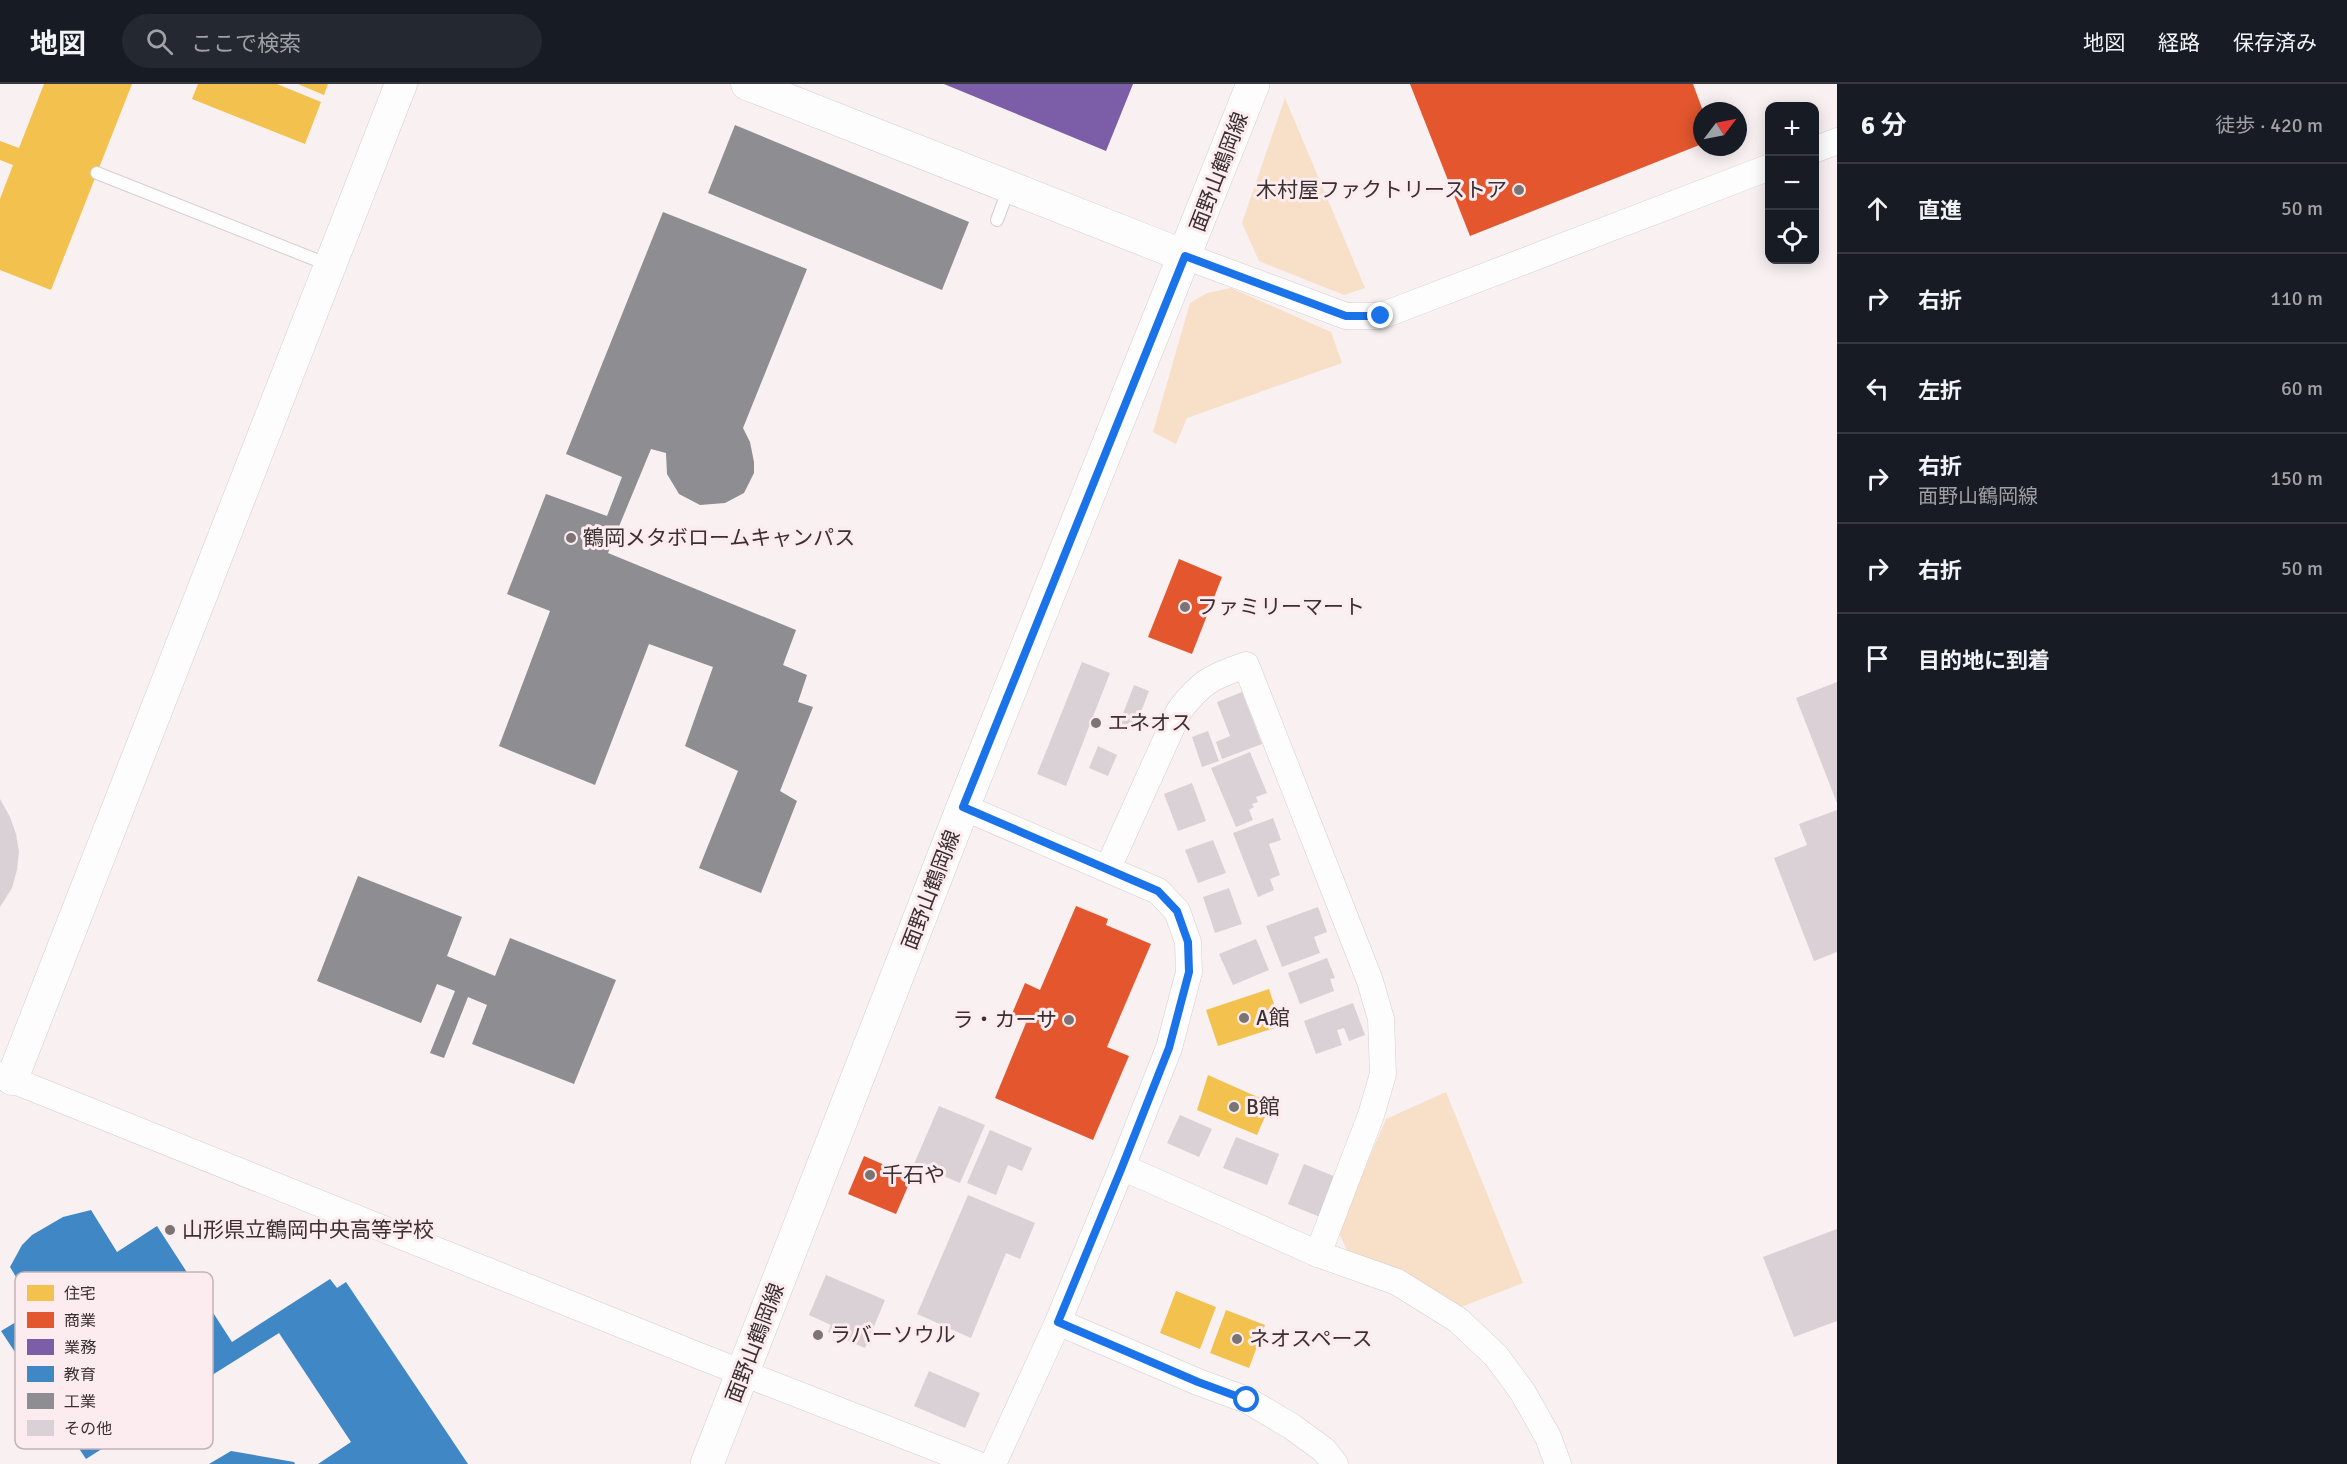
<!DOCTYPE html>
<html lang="ja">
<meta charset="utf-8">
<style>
body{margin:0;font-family:Signika,"Noto Sans JP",sans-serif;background:#242831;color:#f1f3f6}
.controls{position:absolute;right:18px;top:18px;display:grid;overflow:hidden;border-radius:12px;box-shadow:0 3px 15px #0003}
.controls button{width:54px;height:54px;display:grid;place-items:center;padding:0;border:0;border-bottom:2px solid #363941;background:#171b24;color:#f1f3f6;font:30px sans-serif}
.compass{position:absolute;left:1693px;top:18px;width:54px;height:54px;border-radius:50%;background:#171b24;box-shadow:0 3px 15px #0003;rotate:58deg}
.stop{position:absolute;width:18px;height:18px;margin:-14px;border:4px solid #1a73e8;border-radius:50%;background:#fff}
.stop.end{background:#1a73e8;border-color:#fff;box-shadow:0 2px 6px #0008}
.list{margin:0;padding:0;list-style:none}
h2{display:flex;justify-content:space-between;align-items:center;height:78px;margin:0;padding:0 24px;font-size:26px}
h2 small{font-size:20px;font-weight:400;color:#9ea1a6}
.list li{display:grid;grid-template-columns:39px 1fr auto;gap:18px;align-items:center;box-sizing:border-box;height:90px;padding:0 24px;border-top:2px solid #363941}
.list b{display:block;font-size:22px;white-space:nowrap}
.list p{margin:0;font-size:20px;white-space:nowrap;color:#9ea1a6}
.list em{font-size:20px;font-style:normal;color:#9ea1a6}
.icon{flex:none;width:33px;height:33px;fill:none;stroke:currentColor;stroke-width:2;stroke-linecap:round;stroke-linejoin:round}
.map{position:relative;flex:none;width:1837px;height:1380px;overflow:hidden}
header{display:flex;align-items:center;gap:36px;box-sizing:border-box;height:84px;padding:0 30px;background:#171b24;border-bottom:2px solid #363941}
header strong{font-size:28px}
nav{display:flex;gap:33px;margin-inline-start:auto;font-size:21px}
.search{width:420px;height:54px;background:#242831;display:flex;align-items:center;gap:15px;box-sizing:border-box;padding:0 21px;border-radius:33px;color:#9ea1a6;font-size:22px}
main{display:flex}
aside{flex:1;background:#171b24}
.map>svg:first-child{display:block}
</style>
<header>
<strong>地図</strong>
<div class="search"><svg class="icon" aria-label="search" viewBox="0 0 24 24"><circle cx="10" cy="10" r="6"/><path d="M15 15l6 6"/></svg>ここで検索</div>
<nav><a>地図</a><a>経路</a><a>保存済み</a></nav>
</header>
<main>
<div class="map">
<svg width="1837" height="1380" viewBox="0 0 1837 1380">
<rect width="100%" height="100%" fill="#f8f0f1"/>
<!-- green -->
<g fill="#f8dfc7">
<polygon points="1285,14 1365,204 1344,211 1259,177 1242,139"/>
<polygon points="1231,204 1331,248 1342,279 1187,334 1176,360 1153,348 1190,219 1207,209"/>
<polygon points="1446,1008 1523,1199 1461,1223 1402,1186 1348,1168 1338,1147 1386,1035"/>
</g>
<!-- homes -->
<g fill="#f2c14e">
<polygon points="44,0 132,0 51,206 0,186 0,115 13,81 0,76 0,57 19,64"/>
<polygon points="198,0 277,0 321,18 305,60 192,15"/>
<polygon points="298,0 328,0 324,11"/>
<polygon points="1269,905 1281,942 1218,962 1206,926"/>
<polygon points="1208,991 1271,1019 1257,1051 1197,1026"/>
<polygon points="1176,1207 1216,1223 1200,1265 1160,1249"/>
<polygon points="1226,1226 1265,1241 1249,1284 1210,1269"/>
</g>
<!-- shops -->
<g fill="#e4572e">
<polygon points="1410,0 1693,0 1703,27 1702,60 1470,152"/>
<polygon points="1179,475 1222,493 1192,570 1148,553"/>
<polygon points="1076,822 1108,835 1106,841 1151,860 1107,963 1129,972 1093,1056 995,1014 1026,939 1011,932 1025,899 1040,906"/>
<polygon points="864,1072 912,1093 896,1130 848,1110"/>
</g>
<!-- offices -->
<polygon fill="#7b5ea7" points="944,0 1133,0 1106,67"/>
<!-- schools -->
<g fill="#3f88c5">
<polygon points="91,1126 117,1168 157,1142 232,1258 330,1195 337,1204 346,1198 468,1380 318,1380 351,1358 279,1249 201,1298 195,1290 123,1338 130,1347 86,1375 1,1247 36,1226 10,1183 22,1161 32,1151 63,1133"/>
<polygon points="231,1367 294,1378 295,1380 209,1380"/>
</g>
<!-- industry -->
<g fill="#8d8d92">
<polygon points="735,41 969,138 942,206 708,109"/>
<polygon points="663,128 807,185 743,344 750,358 754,378 754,389 744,409 725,419 700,421 679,410 667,390 666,369 651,365 608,469 796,546 783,581 807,591 798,618 813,623 780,707 797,717 761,809 699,784 738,687 685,662 713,583 649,560 595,701 499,662 550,527 507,510 546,410 607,432 622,393 566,370"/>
<polygon points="358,792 462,833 447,872 495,892 510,854 616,896 574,1000 472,960 487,921 468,913 444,974 430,969 455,907 437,900 421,939 317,897"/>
</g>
<!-- building -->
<g fill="#d9d1d5">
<polygon points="1082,578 1110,589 1066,702 1037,690"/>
<polygon points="1837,598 1837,719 1796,614"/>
<polygon points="1134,601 1149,607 1134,646 1119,640"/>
<polygon points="1242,608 1262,660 1222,675 1216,658 1230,652 1217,618"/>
<polygon points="1208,647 1219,677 1202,683 1192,653"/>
<polygon points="1098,662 1117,671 1108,692 1089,684"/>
<polygon points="1250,668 1267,709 1256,713 1258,718 1252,720 1254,723 1249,726 1253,736 1236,743 1211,684"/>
<polygon points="1192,699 1206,737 1178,747 1164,710"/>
<polygon points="0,715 10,733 16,750 19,768 17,786 12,804 0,823"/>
<polygon points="1837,726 1837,868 1814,877 1774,774 1807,761 1799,740"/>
<polygon points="1273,734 1281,756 1269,760 1280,791 1270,795 1274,806 1258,813 1233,749"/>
<polygon points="1213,756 1226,789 1198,799 1185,766"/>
<polygon points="1229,804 1242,840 1215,849 1203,813"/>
<polygon points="1318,823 1327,848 1314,853 1320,869 1282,883 1266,842"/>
<polygon points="1256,855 1269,886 1233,901 1219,870"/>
<polygon points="1327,874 1335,894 1330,895 1334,907 1300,920 1288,889"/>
<polygon points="1353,919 1365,951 1349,957 1344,944 1337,946 1342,961 1316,970 1304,937"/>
<polygon points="939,1022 985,1041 960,1099 914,1080"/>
<polygon points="1180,1031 1212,1045 1199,1073 1167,1059"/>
<polygon points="990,1046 1032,1064 1022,1087 1008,1081 996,1111 967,1099"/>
<polygon points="1236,1053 1279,1070 1267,1101 1223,1084"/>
<polygon points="1304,1080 1336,1093 1320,1133 1288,1120"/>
<polygon points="968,1111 1035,1139 1020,1175 1006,1169 971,1254 917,1230"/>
<polygon points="1837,1145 1837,1237 1794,1253 1763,1173"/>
<polygon points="826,1191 885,1216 865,1264 828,1248 831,1241 809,1231"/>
<polygon points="929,1287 980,1309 965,1344 914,1322"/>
</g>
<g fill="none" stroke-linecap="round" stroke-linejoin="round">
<!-- service casing -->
<g stroke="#d6cdcf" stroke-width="14">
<g id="service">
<polyline points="97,89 329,181"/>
<polyline points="997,136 1009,104"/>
</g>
</g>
<!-- minor casing -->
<g stroke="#d6cdcf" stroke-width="27">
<g id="minor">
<polyline points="1814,66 1837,57"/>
<polyline points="1185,172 1346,232 1381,232 1770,83"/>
<polyline points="963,723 1158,807 1177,827 1188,858 1189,888 1169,964 1122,1083 1058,1238 993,1380"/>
<path d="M1108,784L1179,627C1201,598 1211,593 1246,581L1370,897L1381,935L1383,990L1371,1031L1318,1170"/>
<polyline points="0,991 707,1275 977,1380"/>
<polyline points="1122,1083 1318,1170 1397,1198 1458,1236 1496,1272 1522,1307 1548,1353 1558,1380"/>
<polyline points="1058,1238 1198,1298 1247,1316 1291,1342 1324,1366 1335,1380"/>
</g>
</g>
<!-- tertiary casing -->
<g stroke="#d6cdcf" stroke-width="33">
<g id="tertiary">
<polyline points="747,0 1185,172"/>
<polyline points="12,995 401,0"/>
</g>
</g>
<!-- secondary casing -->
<g stroke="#d6cdcf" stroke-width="34">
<polyline id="secondary" points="707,1380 963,723 1253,0"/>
</g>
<!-- service -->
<use href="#service" stroke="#fefdfd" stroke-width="12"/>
<!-- minor -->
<use href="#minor" stroke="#fefdfd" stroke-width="26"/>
<!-- tertiary -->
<use href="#tertiary" stroke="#fefdfd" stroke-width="32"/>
<!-- secondary -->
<use href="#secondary" stroke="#fefdfd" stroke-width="33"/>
</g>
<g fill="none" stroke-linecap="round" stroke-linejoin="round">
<!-- route -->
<polyline stroke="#1a73e8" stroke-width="8" points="1247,1316 1198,1298 1058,1238 1122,1083 1169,964 1189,888 1188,858 1177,827 1158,807 963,723 1185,172 1346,232 1381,232"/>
</g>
<!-- markers -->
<g fill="#7c7375" stroke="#fcecef" stroke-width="2">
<circle cx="1519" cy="106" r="6"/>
<circle cx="571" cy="454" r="6"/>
<circle cx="1185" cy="523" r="6"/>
<circle cx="1096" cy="639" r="6"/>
<circle cx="1244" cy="934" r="6"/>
<circle cx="1069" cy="936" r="6"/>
<circle cx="1234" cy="1023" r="6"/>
<circle cx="870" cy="1091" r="6"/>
<circle cx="170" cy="1146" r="6"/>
<circle cx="818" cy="1251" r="6"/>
<circle cx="1237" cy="1255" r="6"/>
</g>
<g text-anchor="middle" stroke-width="6" stroke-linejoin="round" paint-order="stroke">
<!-- street labels -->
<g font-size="21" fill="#3a3032" stroke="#fcecef">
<text transform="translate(1219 88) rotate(-69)" y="7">面野山鶴岡線</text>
<text transform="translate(931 806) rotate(-69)" y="7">面野山鶴岡線</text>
<text transform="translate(755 1259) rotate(-69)" y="7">面野山鶴岡線</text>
</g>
<!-- poi labels -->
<g font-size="21" fill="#3a3032" stroke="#fcecef" text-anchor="start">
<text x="1507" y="113" text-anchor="end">木村屋ファクトリーストア</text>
<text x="583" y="461">鶴岡メタボロームキャンパス</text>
<text x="1197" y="530">ファミリーマート</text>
<text x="1108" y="646">エネオス</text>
<text x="1256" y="941">A館</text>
<text x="1057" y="943" text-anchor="end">ラ・カーサ</text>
<text x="1246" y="1030">B館</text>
<text x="882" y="1098">千石や</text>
<text x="182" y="1153">山形県立鶴岡中央高等学校</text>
<text x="830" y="1258">ラバーソウル</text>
<text x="1249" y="1262">ネオスペース</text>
</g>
</g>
<!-- legend -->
<rect x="15" y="1188" width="198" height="177" rx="9" fill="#fcecef" stroke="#c2b4b6" stroke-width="1.5"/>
<rect x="27" y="1201" width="27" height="16" fill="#f2c14e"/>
<rect x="27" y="1228" width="27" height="16" fill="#e4572e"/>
<rect x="27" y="1255" width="27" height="16" fill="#7b5ea7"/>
<rect x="27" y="1282" width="27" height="16" fill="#3f88c5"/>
<rect x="27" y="1309" width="27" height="16" fill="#8d8d92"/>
<rect x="27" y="1336" width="27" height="16" fill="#d9d1d5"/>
<g font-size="16" fill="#3a3032">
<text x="64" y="1215">住宅</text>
<text x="64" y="1242">商業</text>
<text x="64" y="1269">業務</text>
<text x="64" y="1296">教育</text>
<text x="64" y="1323">工業</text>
<text x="64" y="1350">その他</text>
</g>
</svg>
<div class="controls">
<button>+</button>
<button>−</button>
<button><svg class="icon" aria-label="locate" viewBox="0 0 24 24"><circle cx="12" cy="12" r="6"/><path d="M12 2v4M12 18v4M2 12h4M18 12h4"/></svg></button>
</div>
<svg class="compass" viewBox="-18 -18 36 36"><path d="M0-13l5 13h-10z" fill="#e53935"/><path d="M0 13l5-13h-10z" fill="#9ea1a6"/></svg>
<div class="stop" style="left:1247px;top:1316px"></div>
<div class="stop end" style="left:1381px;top:232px"></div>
</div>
<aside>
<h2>6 分<small>徒歩 · 420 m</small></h2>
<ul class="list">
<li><svg class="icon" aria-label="ahead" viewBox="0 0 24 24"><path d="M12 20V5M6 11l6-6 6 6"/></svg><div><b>直進</b></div><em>50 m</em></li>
<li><svg class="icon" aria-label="right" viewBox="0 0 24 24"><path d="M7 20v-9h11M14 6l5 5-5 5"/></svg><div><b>右折</b></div><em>110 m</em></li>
<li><svg class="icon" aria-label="left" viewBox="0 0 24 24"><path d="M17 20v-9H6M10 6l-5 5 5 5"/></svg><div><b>左折</b></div><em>60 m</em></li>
<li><svg class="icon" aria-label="right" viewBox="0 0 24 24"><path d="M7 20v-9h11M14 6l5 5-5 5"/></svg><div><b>右折</b><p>面野山鶴岡線</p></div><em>150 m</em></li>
<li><svg class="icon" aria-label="right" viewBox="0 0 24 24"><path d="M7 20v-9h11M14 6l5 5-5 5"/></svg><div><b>右折</b></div><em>50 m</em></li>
<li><svg class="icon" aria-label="arrive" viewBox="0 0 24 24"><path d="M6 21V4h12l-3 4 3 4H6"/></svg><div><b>目的地に到着</b></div></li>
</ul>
</aside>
</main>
